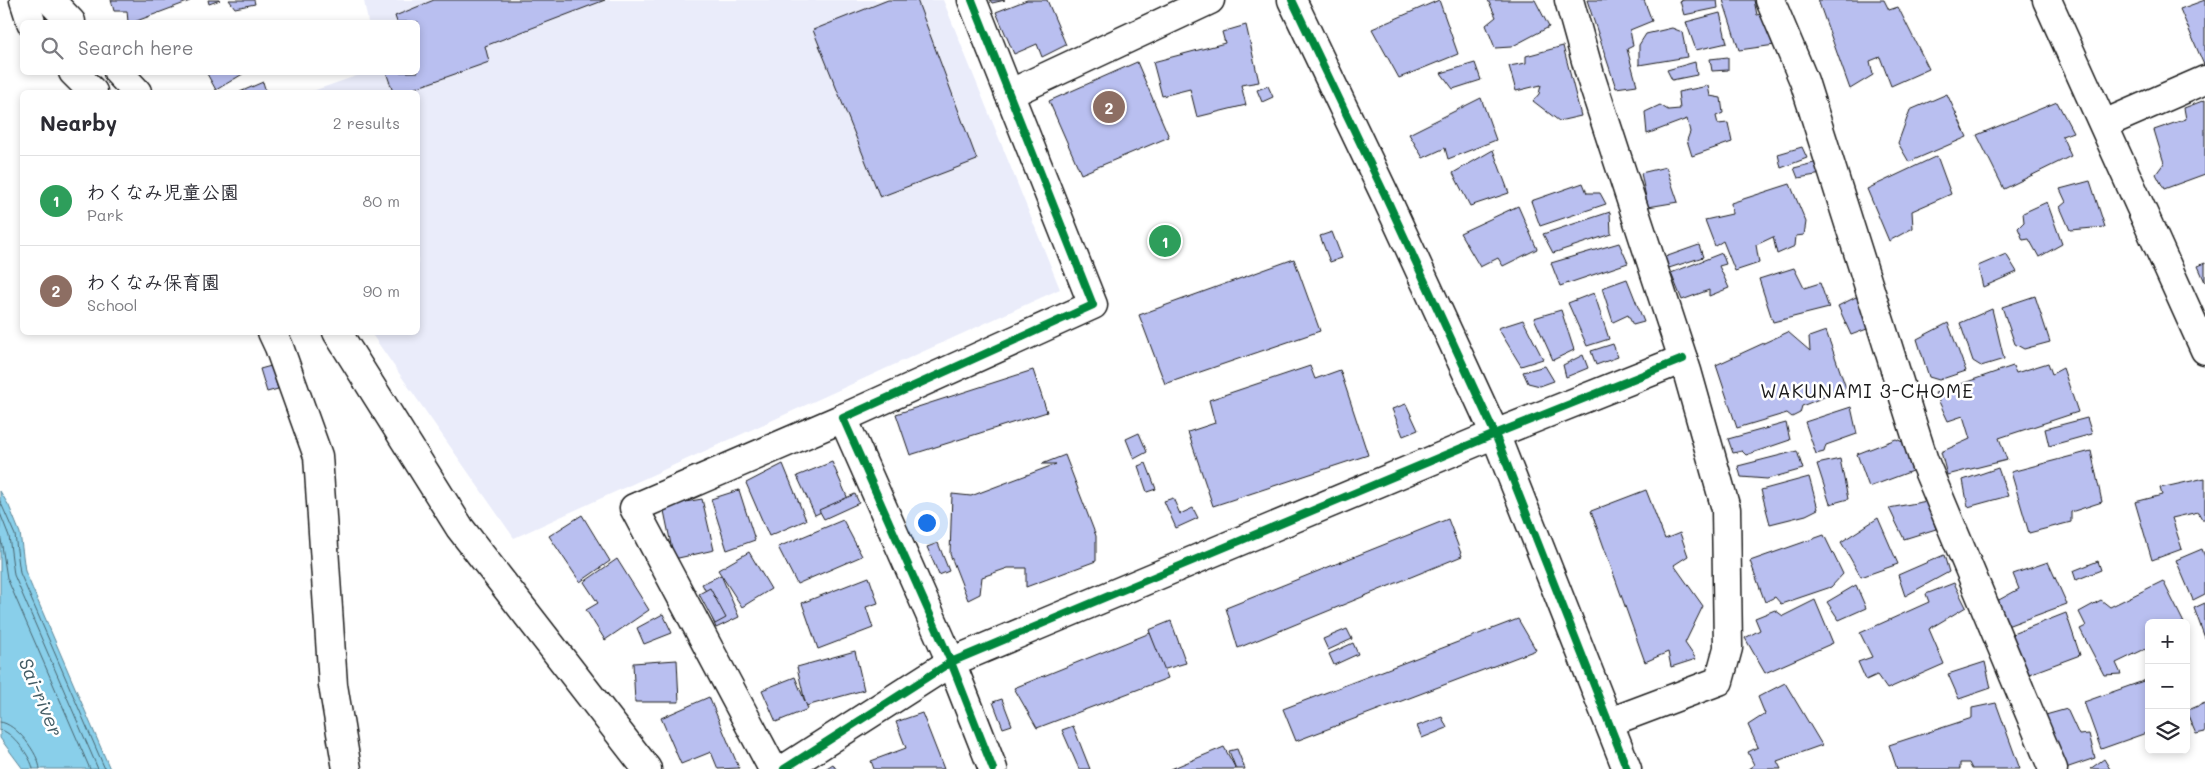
<!DOCTYPE html>
<meta charset="utf-8">
<style>
body{margin:0;font-family:Mali,"Klee One",sans-serif;background:#f7f7f7;color:#2b2b33}
.controls{position:absolute;right:15px;bottom:15px;display:grid;overflow:hidden;border-radius:8px;box-shadow:0 2px 8px #0003}
.controls button{width:45px;height:45px;display:grid;place-items:center;padding:0;border:0;border-bottom:1px solid #e1e1e2;background:#fff;color:#2b2b33;font:25px sans-serif}
.you{position:absolute;left:926px;top:522px;width:18px;height:18px;margin:-12px;border:4px solid #fff;border-radius:50%;background:#1a73e8;box-shadow:0 0 0 8px #1a73e833}
.badge{display:grid;place-items:center;width:32px;height:32px;border-radius:50%;background:#1a73e8;color:#fff;font-size:16px;font-weight:700}
.pin{position:absolute;translate:-50% -50%;border:2px solid #fff;box-shadow:0 1px 5px #0006}
.list{margin:0;padding:0;list-style:none}
h2{display:flex;justify-content:space-between;align-items:center;height:65px;margin:0;padding:0 20px;font-size:21px}
h2 small{font-size:16px;font-weight:400;color:#7c7c81}
.list li{display:grid;grid-template-columns:32px 1fr auto;gap:15px;align-items:center;box-sizing:border-box;height:90px;padding:0 20px;border-top:1px solid #e1e1e2}
.list b{display:block;font-size:19px;white-space:nowrap}
.list p{margin:0;font-size:16px;white-space:nowrap;color:#7c7c81}
.list em{font-size:16px;font-style:normal;color:#7c7c81}
.icon{flex:none;width:28px;height:28px;fill:none;stroke:currentColor;stroke-width:2;stroke-linecap:round;stroke-linejoin:round}
.map{position:relative;flex:none;width:2205px;height:769px;overflow:hidden}
.search{position:absolute;background:#fff;box-shadow:0 2px 8px #0003;left:20px;top:20px;width:400px;height:55px;display:flex;align-items:center;gap:12px;box-sizing:border-box;padding:0 18px;border-radius:8px;color:#7c7c81;font-size:19px}
.panel{position:absolute;background:#fff;box-shadow:0 2px 8px #0003;left:20px;top:90px;width:400px;height:245px;border-radius:8px}
.map>svg:first-child{display:block}
</style>
<div class="map">
<svg width="2205" height="769" viewBox="0 0 2205 769">
<rect width="100%" height="100%" fill="#fff"/>
<filter id="ink" filterUnits="userSpaceOnUse"><feTurbulence type="fractalNoise" baseFrequency=".02" numOctaves="2"/><feDisplacementMap in="SourceGraphic" scale="10" xChannelSelector="R" yChannelSelector="G"/><feConvolveMatrix kernelMatrix="1 2 1 2 8 2 1 2 1" color-interpolation-filters="sRGB"/></filter>
<g filter="url(#ink)">
<!-- built -->
<polygon fill="#eaecfa" points="366,0 943,0 1060,289 514,538 371,333 418,332 418,92 310,92 365,73 418,72 418,22 368,22 364,1"/>
<!-- water -->
<polygon fill="#89cfea" stroke="#5d8798" points="0,491 9,506 20,533 25,571 110,769 23,769 0,738"/>
<g fill="none" stroke-linecap="round" stroke-linejoin="round">
<!-- shore -->
<g stroke="#48646e" stroke-width="1">
<polyline points="0,501 15,535 20,573 105,769"/>
<polyline points="0,513 9,536 14,575 98,769"/>
<polyline points="0,533 7,578 90,769"/>
<path d="M0,722C16,723 39,754 40,769"/>
<path d="M0,730C11,730 32,758 33,769"/>
</g>
</g>
<!-- building -->
<g fill="#b9bff0" stroke="#1c1c1c">
<polygon points="111,0 189,0 190,1 134,22 128,22 127,11 114,11"/>
<polygon points="208,0 220,0 209,4"/>
<polygon points="229,0 254,0 255,4 235,8"/>
<polygon points="434,0 605,0 485,46 489,62 404,92 393,92 386,72 418,72 418,22 397,22 395,16"/>
<polygon points="888,0 917,0 977,160 880,197 813,30"/>
<polygon points="990,0 1005,0 992,3"/>
<polygon points="1027,0 1047,0 1066,45 1042,57 1037,44 1014,54 996,12"/>
<polygon points="1439,0 1458,54 1399,78 1372,29"/>
<polygon points="1488,0 1535,0 1549,27 1511,47 1495,48 1486,25 1496,17"/>
<polygon points="1587,0 1644,0 1652,21 1630,30 1633,46 1627,49 1637,85 1616,88"/>
<polygon points="1685,0 1717,0 1718,8 1684,15 1680,1"/>
<polygon points="1723,0 1754,0 1757,15 1766,13 1775,45 1739,50"/>
<polygon points="1818,0 1884,0 1889,10 1898,7 1929,69 1891,86 1880,57 1870,61 1873,75 1850,89"/>
<polygon points="2205,0 2205,65 2204,65 2180,9"/>
<polygon points="1720,13 1727,43 1696,50 1686,22"/>
<polygon points="1246,25 1259,82 1241,85 1246,105 1197,117 1190,89 1162,96 1153,62 1225,43 1222,32"/>
<polygon points="1672,28 1682,32 1687,57 1639,65 1639,45 1646,34"/>
<polygon points="1563,46 1581,116 1559,121 1533,101 1539,94 1541,85 1516,91 1509,66 1526,63 1526,56"/>
<polygon points="1728,57 1728,70 1712,71 1710,59"/>
<polygon points="1137,62 1169,137 1081,174 1049,101"/>
<polygon points="1695,62 1697,75 1672,80 1667,70"/>
<polygon points="1475,63 1481,80 1453,89 1441,73"/>
<polygon points="206,72 246,72 216,90"/>
<polygon points="263,82 266,92 240,92"/>
<polygon points="1268,86 1273,97 1262,102 1257,90"/>
<polygon points="1708,86 1710,96 1721,98 1723,113 1716,116 1718,124 1728,123 1732,142 1692,156 1687,140 1690,132 1687,119 1647,134 1645,112 1660,105 1668,110 1680,109 1678,92"/>
<polygon points="1947,94 1967,137 1909,162 1898,143 1910,110"/>
<polygon points="1481,98 1496,140 1448,159 1445,148 1423,158 1409,134"/>
<polygon points="2205,100 2205,174 2164,189 2156,174 2164,163 2154,130 2186,119 2184,108"/>
<polygon points="2057,102 2073,132 2062,136 2071,156 2004,189 1977,135"/>
<polygon points="1802,147 1807,158 1781,168 1778,154"/>
<polygon points="1493,150 1509,193 1470,206 1453,173"/>
<polygon points="1937,156 1951,194 1912,211 1913,228 1889,241 1867,189"/>
<polygon points="1818,162 1822,174 1798,178 1794,168"/>
<polygon points="1666,167 1678,202 1648,207 1641,173"/>
<polygon points="2090,181 2105,227 2070,230 2060,207 2066,202 2060,189"/>
<polygon points="1583,183 1587,193 1600,193 1606,204 1540,226 1531,201"/>
<polygon points="1790,184 1806,222 1804,235 1796,236 1795,246 1777,254 1773,237 1756,245 1759,263 1735,271 1723,241 1715,246 1705,220 1732,214 1731,203"/>
<polygon points="2047,202 2062,244 2039,257 2029,239 2023,240 2018,228 2024,222 2023,213"/>
<polygon points="1518,206 1537,249 1503,266 1498,258 1480,267 1460,233"/>
<polygon points="1610,212 1611,234 1553,253 1543,234"/>
<polygon points="1332,232 1342,258 1330,262 1320,236"/>
<polygon points="1619,243 1628,263 1560,286 1551,263"/>
<polygon points="1699,245 1703,257 1669,268 1665,257"/>
<polygon points="1722,253 1726,264 1719,266 1729,288 1709,296 1709,290 1682,300 1671,273"/>
<polygon points="2006,254 2017,272 1983,287 1978,266"/>
<polygon points="1294,259 1320,331 1165,384 1139,315"/>
<polygon points="2205,263 2205,282 2198,266"/>
<polygon points="1794,268 1804,288 1820,283 1829,308 1773,322 1759,279"/>
<polygon points="1627,279 1644,322 1633,325 1628,315 1613,322 1602,288"/>
<polygon points="1594,293 1609,339 1587,346 1568,303"/>
<polygon points="1864,293 1875,326 1851,335 1838,306"/>
<polygon points="2035,296 2050,342 2024,349 2015,344 2002,307"/>
<polygon points="1992,309 2004,359 1981,366 1973,361 1960,323"/>
<polygon points="1561,310 1574,350 1553,360 1534,318"/>
<polygon points="1523,320 1543,359 1521,366 1498,328"/>
<polygon points="1948,323 1966,371 1939,380 1929,377 1917,339"/>
<polygon points="1826,331 1846,388 1802,406 1800,413 1792,417 1787,413 1737,428 1716,365 1788,332 1810,351 1809,337"/>
<polygon points="1613,344 1618,357 1596,365 1591,351"/>
<polygon points="1583,355 1588,368 1566,377 1563,365"/>
<polygon points="2048,363 2052,374 2063,368 2078,412 1999,438 2007,460 1947,475 1941,452 1970,439 1963,416 1948,421 1935,393 2013,366 2016,373"/>
<polygon points="271,366 278,389 267,392 260,369"/>
<polygon points="1310,366 1315,379 1340,370 1368,455 1213,506 1188,432 1215,423 1209,400"/>
<polygon points="1545,366 1554,381 1540,386 1528,383 1523,372"/>
<polygon points="1033,370 1047,412 910,455 896,414"/>
<polygon points="1406,404 1418,430 1403,436 1392,409"/>
<polygon points="1851,407 1857,434 1826,445 1824,452 1816,454 1805,422"/>
<polygon points="2087,418 2092,434 2049,446 2045,429"/>
<polygon points="1786,423 1790,440 1746,455 1742,451 1733,453 1728,439"/>
<polygon points="1139,433 1147,452 1134,459 1126,439"/>
<polygon points="1896,439 1905,443 1912,471 1869,487 1857,454"/>
<polygon points="1797,451 1803,469 1767,479 1741,477 1738,466"/>
<polygon points="2091,451 2102,502 2071,512 2071,522 2029,533 2011,472"/>
<polygon points="1065,455 1096,536 1096,561 1026,587 1026,568 1008,568 982,577 980,594 968,600 950,554 952,494 971,496 1056,464 1042,464"/>
<polygon points="1840,459 1848,499 1830,504 1817,464"/>
<polygon points="832,462 848,499 815,515 797,476"/>
<polygon points="1146,463 1156,489 1147,492 1138,466"/>
<polygon points="783,464 806,520 769,536 746,483"/>
<polygon points="1998,468 2008,496 1968,507 1963,480"/>
<polygon points="1809,477 1818,509 1806,515 1770,524 1761,490"/>
<polygon points="2205,478 2205,519 2202,519 2198,512 2172,518 2182,549 2152,560 2135,502 2162,495 2160,488"/>
<polygon points="739,490 755,540 727,550 711,499"/>
<polygon points="1646,490 1665,539 1680,533 1688,556 1674,565 1703,606 1685,643 1696,659 1671,667 1668,652 1645,662 1591,511"/>
<polygon points="855,494 859,503 824,519 819,510"/>
<polygon points="1173,498 1180,514 1193,508 1198,518 1176,528 1164,501"/>
<polygon points="702,499 714,550 674,559 663,506"/>
<polygon points="1927,501 1936,529 1904,539 1889,508"/>
<polygon points="582,515 610,561 580,582 549,536"/>
<polygon points="1878,518 1898,564 1861,577 1841,542"/>
<polygon points="1448,519 1462,556 1238,648 1226,608"/>
<polygon points="843,520 862,556 797,584 778,547"/>
<polygon points="1824,535 1843,574 1831,587 1781,604 1775,597 1765,602 1750,561"/>
<polygon points="938,543 949,571 939,575 927,547"/>
<polygon points="2202,549 2205,557 2205,594 2193,600 2176,560"/>
<polygon points="749,552 771,589 742,607 718,570"/>
<polygon points="1944,555 1949,572 1905,596 1898,575"/>
<polygon points="617,559 649,610 605,640 586,610 598,603 584,582"/>
<polygon points="2098,561 2101,570 2076,580 2073,571"/>
<polygon points="2048,562 2067,604 2007,626 1997,601 2019,589 2013,574"/>
<polygon points="721,575 739,617 716,628 709,610 714,607 702,584"/>
<polygon points="869,577 878,603 866,607 873,628 818,649 802,603"/>
<polygon points="2163,581 2184,623 2149,623 2149,654 2145,649 2116,663 2121,674 2104,675 2080,629 2086,626 2079,612 2101,600 2110,607"/>
<polygon points="1954,583 1966,607 1929,629 1944,664 1887,689 1877,675 1866,680 1858,662 1872,657 1860,633 1929,602 1926,594"/>
<polygon points="1856,585 1866,608 1839,620 1827,602"/>
<polygon points="710,588 726,618 715,624 699,594"/>
<polygon points="1815,600 1833,643 1765,673 1745,638 1760,630 1755,618 1775,610 1783,616"/>
<polygon points="2205,603 2205,638 2194,608"/>
<polygon points="2066,613 2080,655 2029,674 2010,635"/>
<polygon points="663,614 672,633 644,644 637,628"/>
<polygon points="1518,619 1536,650 1296,741 1283,709"/>
<polygon points="1171,621 1186,663 1162,670 1149,630"/>
<polygon points="1347,629 1352,639 1328,650 1323,639"/>
<polygon points="1150,633 1168,678 1037,728 1014,688"/>
<polygon points="1353,643 1358,654 1334,665 1329,654"/>
<polygon points="855,651 864,690 806,706 797,667"/>
<polygon points="677,660 679,702 635,702 633,663"/>
<polygon points="1985,662 1991,688 1959,699 1948,674"/>
<polygon points="795,677 808,709 776,722 762,690"/>
<polygon points="2149,679 2149,732 2101,749 2084,702"/>
<polygon points="1785,683 1822,745 1777,761 1781,769 1748,769 1754,765 1748,752 1758,747 1748,725 1765,714 1758,697"/>
<polygon points="709,697 739,768 718,769 711,752 681,764 661,718"/>
<polygon points="1002,699 1012,725 1003,728 993,702"/>
<polygon points="1996,703 2020,769 1972,769 1969,763 1960,763 1960,769 1897,769 1889,745 1972,718 1972,708"/>
<polygon points="2205,703 2205,732 2196,734 2186,711"/>
<polygon points="2067,709 2079,735 2089,734 2095,758 2063,769 2042,716"/>
<polygon points="922,713 944,769 874,769 871,761 906,748 896,722"/>
<polygon points="1442,717 1447,728 1422,738 1417,726"/>
<polygon points="1073,726 1090,769 1079,769 1062,730"/>
<polygon points="1224,747 1236,769 1171,769"/>
<polygon points="1237,749 1245,769 1236,769 1229,751"/>
<polygon points="2104,759 2110,769 2090,769"/>
<polygon points="833,764 836,769 825,769"/>
</g>
<g fill="none" stroke-linecap="round" stroke-linejoin="round">
<!-- street casing -->
<g stroke="#1c1c1c" stroke-width="31">
<g id="street">
<polyline points="24,0 31,22"/>
<polyline points="50,0 71,22"/>
<polyline points="972,0 1093,305 843,418 951,662 993,769"/>
<polyline points="1569,0 1590,75 1687,371 1726,509 1728,648 1719,681 1610,722"/>
<polyline points="1770,0 1804,81 1924,461 2053,769"/>
<polyline points="2047,0 2205,350"/>
<polyline points="73,72 93,92"/>
<polyline points="118,72 137,92"/>
<polyline points="1009,94 1210,0"/>
<polyline points="2104,124 2205,80"/>
<polyline points="272,332 279,347 318,456 333,685 347,769"/>
<polyline points="337,332 460,528 647,769"/>
<polyline points="773,769 634,508 843,418"/>
<polyline points="784,769 951,662 1495,434 1683,359"/>
</g>
</g>
<!-- secondary casing -->
<g stroke="#1c1c1c" stroke-width="31">
<polyline id="secondary" points="1292,0 1385,195 1495,434 1627,769"/>
</g>
<!-- street -->
<use href="#street" stroke="#fff" stroke-width="28"/>
<!-- secondary -->
<use href="#secondary" stroke="#fff" stroke-width="28"/>
<!-- cycleway casing -->
<g stroke="#fff" stroke-width="11">
<g id="cycleway">
<polyline points="972,0 1093,305 843,418 951,662 993,769"/>
<polyline points="1292,0 1385,195 1495,434 1627,769"/>
<polyline points="784,769 951,662 1495,434 1683,359"/>
</g>
</g>
<!-- cycleway -->
<use href="#cycleway" stroke="#00873e" stroke-width="8"/>
</g>
</g>
<g text-anchor="middle" stroke-width="5" stroke-linejoin="round" paint-order="stroke">
<!-- neighbourhood labels -->
<g font-size="19" letter-spacing="1" fill="#1c1c1c" stroke="#fff">
<text x="1867" y="398">WAKUNAMI 3-CHOME</text>
</g>
<!-- water labels -->
<g font-size="19" font-style="italic" fill="#425b64" stroke="#fff">
<text transform="translate(41 697) rotate(67)" y="7">Sai-river</text>
</g>
</g>
</svg>
<div class="controls">
<button>+</button>
<button>−</button>
<button><svg class="icon" aria-label="layers" viewBox="0 0 24 24"><path d="M12 4l9 5-9 5-9-5zM3 14l9 5 9-5"/></svg></button>
</div>
<div class="you"></div>
<div class="pin badge" style="left:1165px;top:241px;background:#2e9e5b">1</div>
<div class="pin badge" style="left:1109px;top:107px;background:#8d6e63">2</div>
<div class="search"><svg class="icon" aria-label="search" viewBox="0 0 24 24"><circle cx="10" cy="10" r="6"/><path d="M15 15l6 6"/></svg>Search here</div>
<section class="panel">
<h2>Nearby<small>2 results</small></h2>
<ul class="list">
<li><span class="badge" style="background:#2e9e5b">1</span><div><b>わくなみ児童公園</b><p>Park</p></div><em>80 m</em></li>
<li><span class="badge" style="background:#8d6e63">2</span><div><b>わくなみ保育園</b><p>School</p></div><em>90 m</em></li>
</ul>
</section>
</div>
